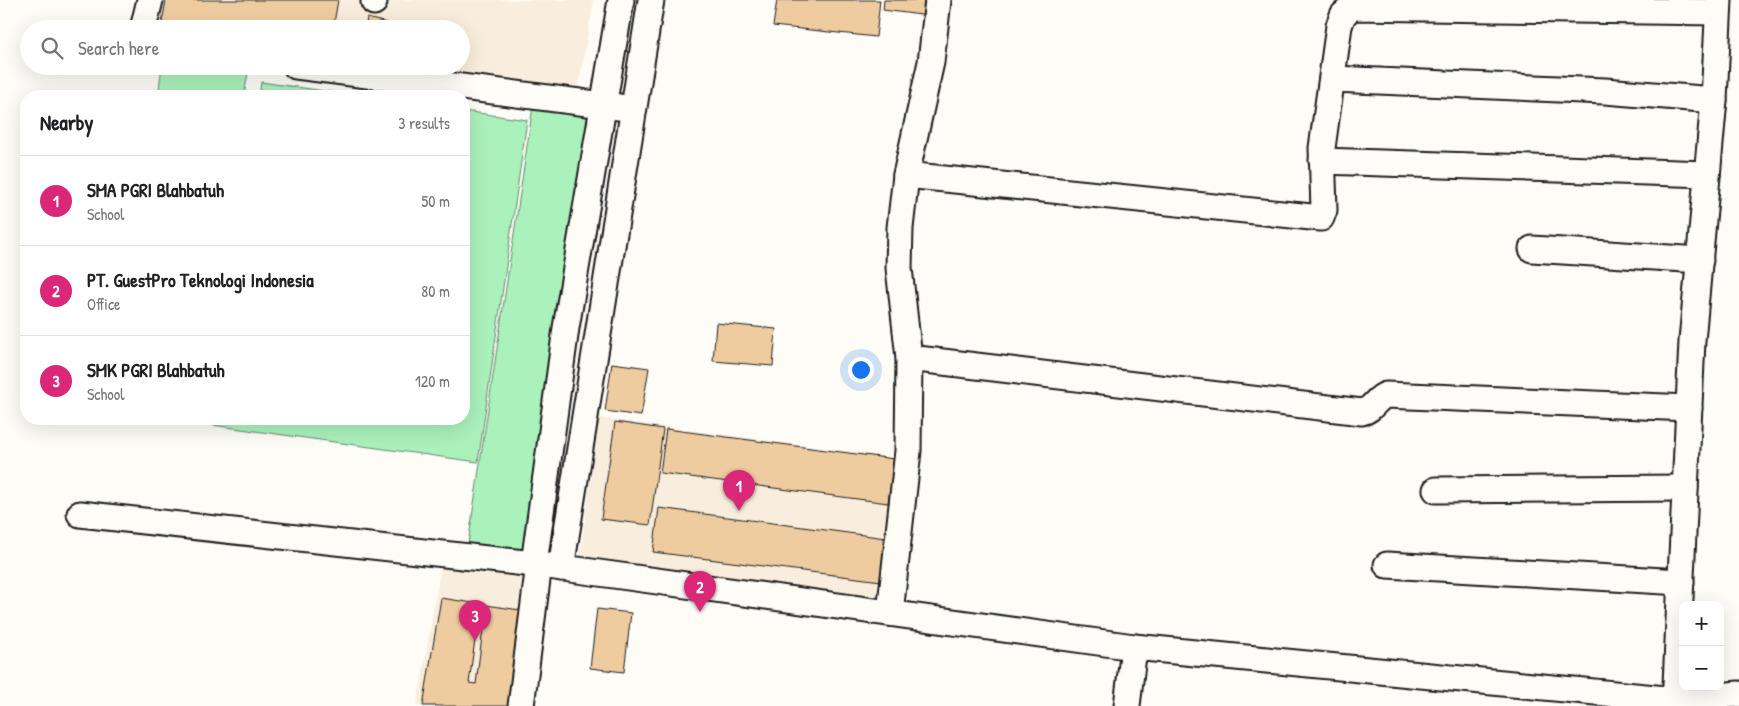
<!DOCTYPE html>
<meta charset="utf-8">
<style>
body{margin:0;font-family:"Patrick Hand",sans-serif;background:#f6f6f6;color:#202124}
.controls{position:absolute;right:15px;bottom:15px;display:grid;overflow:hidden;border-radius:10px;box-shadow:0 5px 20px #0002}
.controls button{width:45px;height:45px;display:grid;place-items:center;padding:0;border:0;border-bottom:1px solid #e0e0e0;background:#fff;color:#202124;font:25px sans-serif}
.you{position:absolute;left:860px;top:369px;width:18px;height:18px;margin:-12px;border:4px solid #fff;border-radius:50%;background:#1a73e8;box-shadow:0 0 0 8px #1a73e833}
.badge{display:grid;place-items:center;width:32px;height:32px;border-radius:50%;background:#db2777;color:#fff;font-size:16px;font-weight:700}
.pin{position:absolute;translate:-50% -41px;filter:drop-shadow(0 1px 2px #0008)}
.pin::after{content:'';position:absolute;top:26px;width:18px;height:15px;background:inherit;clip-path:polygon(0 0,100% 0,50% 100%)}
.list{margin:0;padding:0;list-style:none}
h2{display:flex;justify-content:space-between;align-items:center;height:65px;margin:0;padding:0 20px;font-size:21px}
h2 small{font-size:16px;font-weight:400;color:#757577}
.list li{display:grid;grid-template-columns:32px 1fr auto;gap:15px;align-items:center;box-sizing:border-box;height:90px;padding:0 20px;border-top:1px solid #e0e0e0}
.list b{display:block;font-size:19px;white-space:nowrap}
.list p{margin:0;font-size:16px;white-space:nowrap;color:#757577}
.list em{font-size:16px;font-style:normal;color:#757577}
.icon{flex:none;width:28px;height:28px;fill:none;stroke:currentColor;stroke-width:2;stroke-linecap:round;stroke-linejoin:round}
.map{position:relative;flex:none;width:1739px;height:706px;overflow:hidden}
.search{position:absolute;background:#fff;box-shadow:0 5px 20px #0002;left:20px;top:20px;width:450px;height:55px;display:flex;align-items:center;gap:12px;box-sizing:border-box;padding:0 18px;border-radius:28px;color:#757577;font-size:19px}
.panel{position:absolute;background:#fff;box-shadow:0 5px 20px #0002;left:20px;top:90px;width:450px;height:335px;border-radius:20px}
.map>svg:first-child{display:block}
</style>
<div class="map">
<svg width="1739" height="706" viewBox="0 0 1739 706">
<rect width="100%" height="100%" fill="#fdfcf7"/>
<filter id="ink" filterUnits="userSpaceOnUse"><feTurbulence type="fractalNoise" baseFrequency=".02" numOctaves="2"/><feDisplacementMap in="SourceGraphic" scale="10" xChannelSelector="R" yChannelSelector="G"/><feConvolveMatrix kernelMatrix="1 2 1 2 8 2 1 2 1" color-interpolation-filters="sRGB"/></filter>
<g filter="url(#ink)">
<!-- built -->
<g fill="#f9eedd">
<polygon points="163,0 594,0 574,111 242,66 461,66 461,29 159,29"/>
<polygon points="599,418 898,458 883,605 579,563"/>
<polygon points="441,566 531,577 513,706 417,706"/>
</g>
<!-- green -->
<g fill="#abf1bc" stroke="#64866c">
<polygon points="162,66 249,67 244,96 158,96"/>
<polygon points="261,82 360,96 259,96"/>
<polygon points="534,99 599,107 531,557 467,551"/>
<polygon points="464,111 527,120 478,462 212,425 213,419 464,419"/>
</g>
<!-- building -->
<g fill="#efcca0" stroke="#1c1c1c">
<polygon points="166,0 338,0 333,29 161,29"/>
<polygon points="777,0 880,0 876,37 773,26"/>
<polygon points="884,0 931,0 929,16 883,10"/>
<polygon points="367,18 395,25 394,29 365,29"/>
<polygon points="716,323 776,329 773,366 713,361"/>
<polygon points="612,363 649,368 641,416 605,411"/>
<polygon points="615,422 663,429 650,525 601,519"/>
<polygon points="666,429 894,459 888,503 660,473"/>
<polygon points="659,508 886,538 881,581 653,552"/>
<polygon points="441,598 480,604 469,683 476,684 486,605 520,610 508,706 423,706"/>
<polygon points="597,609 631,613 624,672 590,668"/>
</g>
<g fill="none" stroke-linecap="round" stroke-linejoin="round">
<!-- minor casing -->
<g stroke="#1c1c1c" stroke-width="29">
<g id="minor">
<polyline points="374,2 374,0"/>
<polyline points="143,29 150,0"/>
<polyline points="296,66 619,107"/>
<polyline points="1333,79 1605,91 1714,100"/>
<polyline points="1322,161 1707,174"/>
<polyline points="906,175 1321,218 1324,210 1322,148 1339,26 1343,15 1352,7 1718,12"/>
<polyline points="1532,249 1700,260"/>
<path d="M909,358L1362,412C1373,410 1376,398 1386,395L1689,408"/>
<polyline points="1436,490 1685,488"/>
<polyline points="80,514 534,564 1134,647 1676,700 1739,694"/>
<polyline points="534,564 566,328 621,0"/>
<polyline points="1387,565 1681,582"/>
<polyline points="561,568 651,0"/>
<polyline points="890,613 908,451 909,358 899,268 900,228 906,175 931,62 938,0"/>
<polyline points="521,706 539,564"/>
<polyline points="1127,706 1134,647"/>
<polyline points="1675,706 1692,341 1714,100 1719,0"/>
</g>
</g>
<!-- minor -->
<use href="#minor" stroke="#fdfcf7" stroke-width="25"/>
</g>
</g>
</svg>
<div class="controls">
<button>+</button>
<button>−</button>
</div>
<div class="you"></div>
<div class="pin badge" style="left:739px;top:511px">1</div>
<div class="pin badge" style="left:700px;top:612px">2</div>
<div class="pin badge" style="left:475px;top:641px">3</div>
<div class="search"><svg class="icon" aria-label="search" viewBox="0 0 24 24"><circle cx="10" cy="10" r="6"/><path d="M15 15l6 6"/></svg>Search here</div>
<section class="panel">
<h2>Nearby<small>3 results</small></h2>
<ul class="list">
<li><span class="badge">1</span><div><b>SMA PGRI Blahbatuh</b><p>School</p></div><em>50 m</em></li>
<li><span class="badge">2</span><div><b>PT. GuestPro Teknologi Indonesia</b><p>Office</p></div><em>80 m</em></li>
<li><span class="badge">3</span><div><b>SMK PGRI Blahbatuh</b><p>School</p></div><em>120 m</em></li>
</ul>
</section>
</div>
